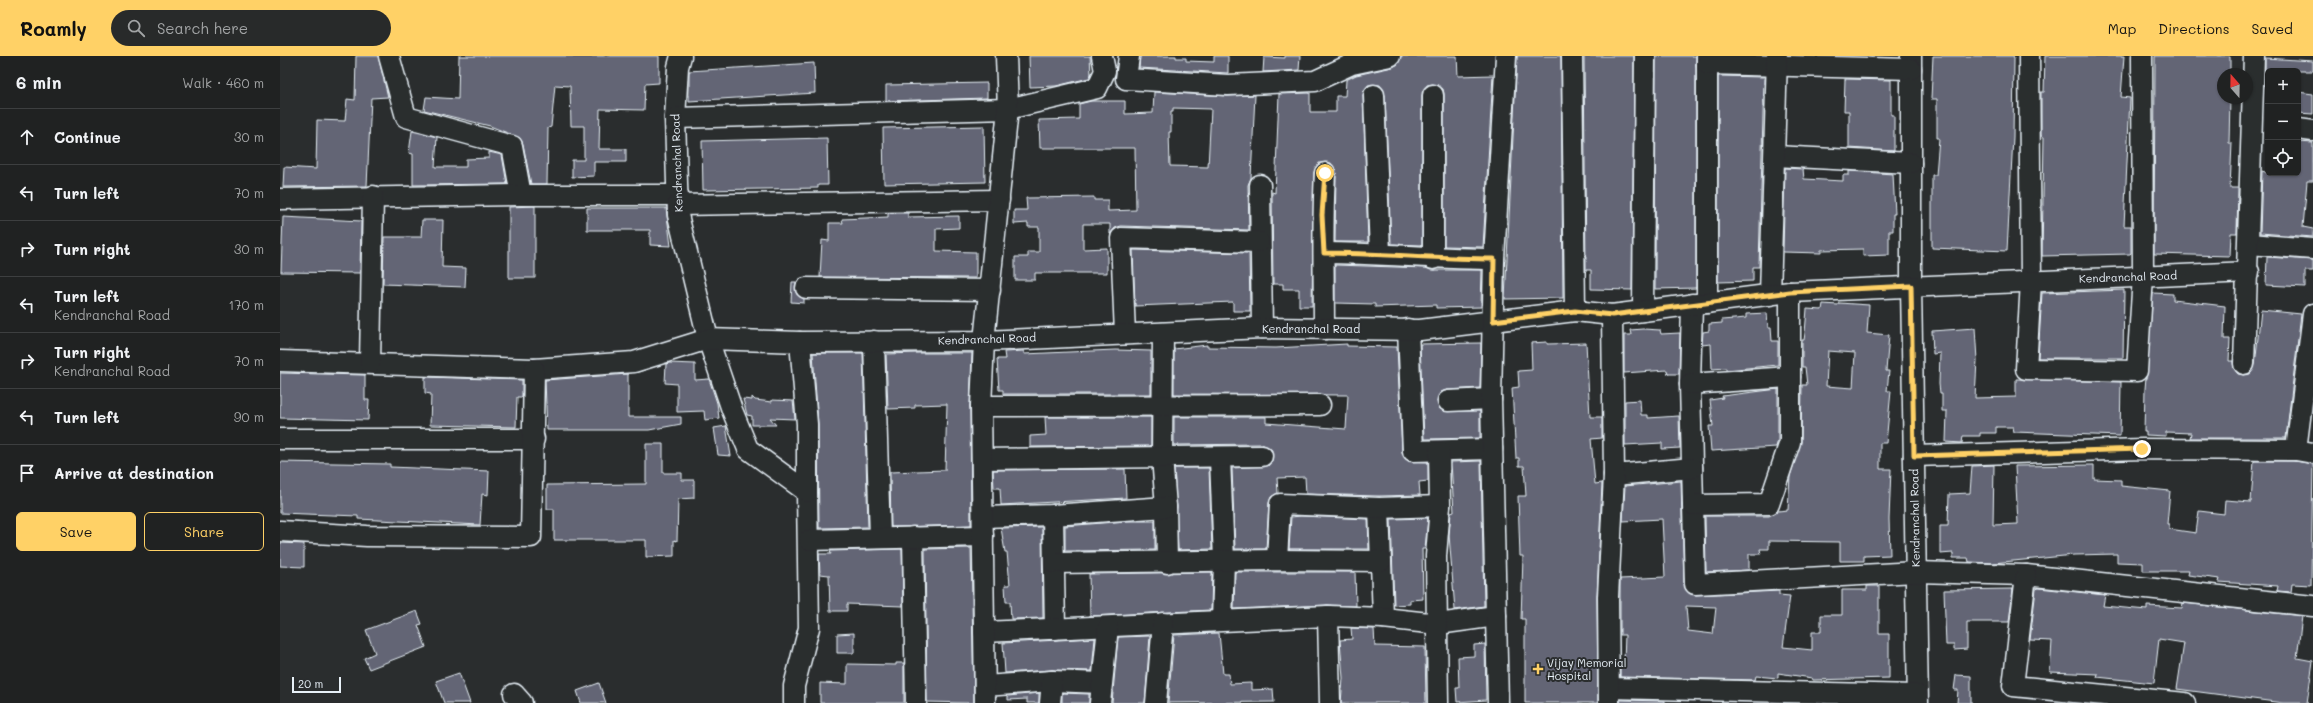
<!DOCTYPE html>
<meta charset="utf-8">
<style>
body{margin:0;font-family:Mali,sans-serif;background:#282a2a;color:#f1f3f6}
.controls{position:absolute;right:12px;top:12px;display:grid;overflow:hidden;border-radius:6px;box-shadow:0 1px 3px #0004}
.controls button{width:36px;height:36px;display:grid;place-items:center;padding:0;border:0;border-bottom:1px solid #3d3f40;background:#202222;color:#f1f3f6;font:20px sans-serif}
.compass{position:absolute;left:1937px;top:12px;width:36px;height:36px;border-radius:50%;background:#202222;box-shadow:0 1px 3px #0004;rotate:340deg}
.scale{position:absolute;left:12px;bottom:10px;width:49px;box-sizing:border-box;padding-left:4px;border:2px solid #e8f1f8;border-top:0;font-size:11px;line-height:14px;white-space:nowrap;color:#e8f1f8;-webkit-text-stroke:3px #2a2d2e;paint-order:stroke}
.stop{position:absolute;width:12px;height:12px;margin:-9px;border:3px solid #ffd166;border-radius:50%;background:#fff}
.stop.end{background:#ffd166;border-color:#fff;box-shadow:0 1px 4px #0008}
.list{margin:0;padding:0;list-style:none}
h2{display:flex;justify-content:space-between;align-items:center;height:52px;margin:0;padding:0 16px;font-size:17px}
h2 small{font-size:13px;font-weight:400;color:#a2a4a5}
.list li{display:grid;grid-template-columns:26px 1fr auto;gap:12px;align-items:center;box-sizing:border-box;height:56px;padding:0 16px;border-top:1px solid #3d3f40}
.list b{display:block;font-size:15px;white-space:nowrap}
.list p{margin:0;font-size:13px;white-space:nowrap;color:#a2a4a5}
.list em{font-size:13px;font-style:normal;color:#a2a4a5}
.actions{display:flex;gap:8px;padding:12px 16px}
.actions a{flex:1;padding:9px 0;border:1px solid #ffd166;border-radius:6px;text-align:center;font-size:14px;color:#ffd166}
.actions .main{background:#ffd166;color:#111}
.icon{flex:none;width:22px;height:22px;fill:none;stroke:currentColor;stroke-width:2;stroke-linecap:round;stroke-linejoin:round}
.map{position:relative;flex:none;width:2033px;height:647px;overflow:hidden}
header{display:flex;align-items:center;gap:24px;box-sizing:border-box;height:56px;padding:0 20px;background:#ffd166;color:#111}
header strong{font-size:19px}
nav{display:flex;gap:22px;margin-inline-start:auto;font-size:14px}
.search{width:280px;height:36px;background:#282a2a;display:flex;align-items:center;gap:10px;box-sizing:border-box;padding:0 14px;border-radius:22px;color:#a2a4a5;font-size:15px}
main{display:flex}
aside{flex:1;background:#202222}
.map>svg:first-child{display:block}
</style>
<header>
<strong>Roamly</strong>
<div class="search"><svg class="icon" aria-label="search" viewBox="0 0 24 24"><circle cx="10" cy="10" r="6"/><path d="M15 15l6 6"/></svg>Search here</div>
<nav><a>Map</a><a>Directions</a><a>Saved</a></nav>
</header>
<main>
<aside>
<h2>6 min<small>Walk · 460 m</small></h2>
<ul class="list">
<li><svg class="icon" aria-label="ahead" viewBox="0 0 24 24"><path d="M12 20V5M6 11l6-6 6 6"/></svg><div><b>Continue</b></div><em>30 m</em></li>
<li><svg class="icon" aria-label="left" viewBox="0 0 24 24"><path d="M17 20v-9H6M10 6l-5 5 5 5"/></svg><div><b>Turn left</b></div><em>70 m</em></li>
<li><svg class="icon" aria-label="right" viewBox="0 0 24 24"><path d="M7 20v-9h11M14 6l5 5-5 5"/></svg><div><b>Turn right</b></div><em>30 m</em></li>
<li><svg class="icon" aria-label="left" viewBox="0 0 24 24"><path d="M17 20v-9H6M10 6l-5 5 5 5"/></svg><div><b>Turn left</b><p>Kendranchal Road</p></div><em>170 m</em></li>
<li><svg class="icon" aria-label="right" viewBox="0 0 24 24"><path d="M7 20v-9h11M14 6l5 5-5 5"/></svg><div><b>Turn right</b><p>Kendranchal Road</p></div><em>70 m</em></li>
<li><svg class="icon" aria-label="left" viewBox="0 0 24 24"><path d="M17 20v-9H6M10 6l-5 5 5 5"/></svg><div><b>Turn left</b></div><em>90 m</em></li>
<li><svg class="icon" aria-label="arrive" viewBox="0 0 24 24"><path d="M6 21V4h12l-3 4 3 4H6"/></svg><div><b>Arrive at destination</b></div></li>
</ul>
<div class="actions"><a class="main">Save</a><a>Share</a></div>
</aside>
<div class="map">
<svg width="2033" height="647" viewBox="0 0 2033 647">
<rect width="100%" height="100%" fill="#2a2d2e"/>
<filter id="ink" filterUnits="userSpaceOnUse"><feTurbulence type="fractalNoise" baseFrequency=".025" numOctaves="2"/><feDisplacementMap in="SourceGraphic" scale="8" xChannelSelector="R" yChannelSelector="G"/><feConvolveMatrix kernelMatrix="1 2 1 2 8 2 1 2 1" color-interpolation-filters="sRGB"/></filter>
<g filter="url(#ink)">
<!-- building -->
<g fill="#636574" stroke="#e8f1f8" fill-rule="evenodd">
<polygon points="76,0 98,0 108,41 91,42 87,130 3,131 4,111 36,113 37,64 65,65 67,43 75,44"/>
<polygon points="179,0 379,0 379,27 365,28 364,54 320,53 319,93 346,93 346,106 314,106 314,120 292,121 292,104 304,104 304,70 291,70 290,30 275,29 271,71 268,72 267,128 251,128 243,88 240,82 210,70 144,54 146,41 178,43"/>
<polygon points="749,0 810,0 811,19 809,22 776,30 750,31"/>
<polygon points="860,0 896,0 896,2 906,2 906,5 934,6 934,0 948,0 948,17 859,12"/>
<polygon points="1005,0 1020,0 1019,14 983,16 984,1 1005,2"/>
<polygon points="1121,0 1177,0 1178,20 1213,19 1203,191 1164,190 1164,39 1163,33 1153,28 1147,29 1142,39 1142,189 1111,188 1105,39 1100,29 1088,29 1083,39 1088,186 1055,186 1056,117 1051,107 1039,107 1034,116 1032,250 1019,250 1019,233 1003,233 1003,228 993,228 992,136 995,137 999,38 1030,37 1030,56 1056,56 1056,40 1065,40 1066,24 1076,19 1113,11 1118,8"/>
<polygon points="1237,0 1281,0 1283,242 1225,243"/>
<polygon points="1304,0 1354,0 1352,234 1311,233 1311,214 1306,214"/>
<polygon points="1376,0 1416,0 1416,232 1375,233"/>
<polygon points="1653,0 1733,0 1734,3 1733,81 1727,195 1652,192 1652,119 1656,119 1659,82 1657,82 1657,43 1651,43"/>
<polygon points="1765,0 1844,0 1841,41 1850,42 1844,170 1851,170 1851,197 1850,198 1762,200 1764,81 1761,80 1761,36 1764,36"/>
<polygon points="1875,0 1950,0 1950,18 1943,18 1943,42 1950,42 1949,87 1952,87 1950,132 1958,132 1957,177 1951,177 1950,200 1874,198"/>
<polygon points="1985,2 2033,5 2033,15 1985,15"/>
<polygon points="534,7 535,37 409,45 409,15"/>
<polygon points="1438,20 1484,21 1479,211 1473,211 1473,225 1438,226"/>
<polygon points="1565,23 1611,24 1611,59 1614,59 1614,95 1569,92 1569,55 1564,55"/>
<polygon points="707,27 707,42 606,45 606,29"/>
<path d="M874,36L947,40L975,39L971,122L968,129L969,174L841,170L835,172L830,178V168H803V193L827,192V217H755V224H735V201H748V196H759V171H748V167L734,168V154H747L746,142L814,141V144H828V155L856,154L855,92H760L759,64L799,63V48L811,45H845V58L873,57ZM893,52L931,53L928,111L890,110L889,76H891V56H893Z"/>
<polygon points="2018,36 2033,38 2033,58 2018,57"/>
<polygon points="704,70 705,126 604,128 603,72"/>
<polygon points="132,75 157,81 155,111 186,111 186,103 209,102 209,96 222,99 227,128 133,129 133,98 129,97"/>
<polygon points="547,82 548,129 538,129 538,132 423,134 422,85"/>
<polygon points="2018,86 2033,87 2033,125 2027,125 2023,171 2033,173 2033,181 1980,177 1982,115 1988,117 2018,117"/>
<polygon points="1505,112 1523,113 1524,123 1563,125 1563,119 1569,119 1569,115 1613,118 1615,158 1613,158 1613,175 1609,175 1609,199 1583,200 1583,193 1541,194 1541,197 1503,196"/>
<polygon points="255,150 255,222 229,222 229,151"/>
<polygon points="307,152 386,152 391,190 370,189 370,174 307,174"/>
<polygon points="608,157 628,157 628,161 679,160 679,172 656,173 656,195 696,196 696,222 540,221 542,184 549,185 549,167 563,167 562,163 608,161"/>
<polygon points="3,161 81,165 80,217 1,216"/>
<polygon points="142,164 163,164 162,211 186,212 185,231 103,228 104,181 141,181"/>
<polygon points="853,194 969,197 970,255 953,255 953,246 855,250"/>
<polygon points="1987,201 2033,204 2033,215 2025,215 2025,231 1986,229"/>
<polygon points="1055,209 1147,212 1153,214 1202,214 1201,251 1156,252 1156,249 1095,251 1095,248 1055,247"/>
<polygon points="512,226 516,226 516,237 524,243 524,247 511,246"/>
<polygon points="1844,234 1843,302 1758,302 1762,237"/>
<polygon points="1873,237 1893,238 1893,244 1945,250 1944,283 1950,283 1949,305 1953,305 1954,313 1958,318 1963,319 1970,318 1975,309 1981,254 2021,258 2006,382 1910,382 1911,377 1886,376 1886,380 1866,379 1866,376 1864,376 1865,333"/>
<path d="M1559,247L1589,249L1587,277L1609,279L1606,315H1609L1607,335H1611L1606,387H1600V413H1611L1609,463L1610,499L1584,500V505H1560V486L1489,485V493H1480L1481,498H1469V514L1426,516L1425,460H1489L1498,455L1508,454L1510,420L1521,386L1522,329H1527L1525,311H1522V284H1524L1525,277L1527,253L1542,254L1543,248L1558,249ZM1548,295L1575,297L1573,332L1546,330Z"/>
<polygon points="1487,257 1488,272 1491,272 1492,285 1498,285 1498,309 1446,314 1446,312 1432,313 1431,288 1422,289 1423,276 1429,275 1429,268 1442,267 1442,264 1466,262 1466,258"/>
<polygon points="1695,272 1697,304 1695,342 1736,341 1736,323 1841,326 1840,380 1734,376 1733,371 1716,371 1716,377 1700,377 1700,380 1683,380 1682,387 1666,386 1667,355 1662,355 1662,337 1660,337 1659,328 1660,297 1653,298 1652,275"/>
<polygon points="1363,273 1380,274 1381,278 1400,277 1399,318 1388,318 1387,314 1344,317 1344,279 1351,279 1350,274"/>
<polygon points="1267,286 1267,288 1306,287 1310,361 1322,361 1322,382 1311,383 1315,428 1322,427 1317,540 1318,647 1245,647 1245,563 1241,563 1243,500 1240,500 1238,440 1246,440 1244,410 1239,410 1239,402 1236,402 1232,332 1239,331 1238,315 1252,314 1251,287"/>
<polygon points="1201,287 1200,332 1167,334 1161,336 1157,345 1159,352 1163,355 1200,355 1200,382 1144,383 1140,288"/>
<polygon points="1067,288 1067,290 1117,291 1122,396 1128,405 1148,406 1148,425 1139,426 1140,439 1099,440 1026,438 1025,421 997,422 998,437 991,441 989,447 986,493 955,493 952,412 988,410 992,405 992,394 982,388 894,389 894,361 986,361 986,367 1066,373 1068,339 894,338 894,293 927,289 927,291 996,292"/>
<polygon points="835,294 871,295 871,338 723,338 723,334 719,334 717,303 725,303 724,296 744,295 744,298"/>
<polygon points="533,297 583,297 588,471 539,472 538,368"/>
<polygon points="639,297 692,297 690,350 691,469 611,471 610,416 665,414 667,348 635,349 635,352 608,353 606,298"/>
<polygon points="389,307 415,308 415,324 429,323 437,347 439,362 425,364 424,355 397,356 397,328 385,327 386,308"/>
<polygon points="0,317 85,319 85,344 89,344 88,364 0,362"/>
<polygon points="348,318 348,361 401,361 401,368 369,374 267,374 265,324"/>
<polygon points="145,321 242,324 242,341 237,341 236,371 150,369 151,338 145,337"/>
<polygon points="1498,333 1498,384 1496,391 1431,395 1429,370 1433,370 1430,344 1443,342 1442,340"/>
<polygon points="472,341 475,344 492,346 492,344 513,345 515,363 490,362 496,369 472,369 472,360 467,359 463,343 472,344"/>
<polygon points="1360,344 1361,359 1368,359 1368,362 1399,360 1400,392 1382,393 1382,387 1345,389 1345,345"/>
<polygon points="765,361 871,361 871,390 750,391 750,380 766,379"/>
<polygon points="446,370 451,400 438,399 434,372"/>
<polygon points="366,388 383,388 383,417 402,417 402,424 414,424 414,442 398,443 397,485 394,484 394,500 366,501 366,484 274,484 274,453 267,453 267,429 366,428"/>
<polygon points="1201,405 1204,550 1175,554 1169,479 1171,457 1174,456 1171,406"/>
<polygon points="1974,405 2015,405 2033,408 2031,529 2012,528 2011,536 1997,535 1998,530 1939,526 1940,523 1908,519 1909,515 1863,515 1863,507 1837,506 1837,498 1794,499 1713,507 1689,506 1688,502 1673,502 1673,497 1660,498 1660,470 1668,470 1669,438 1690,437 1692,410 1714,409 1713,469 1738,468 1735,410 1814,409 1814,423 1841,424 1841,430 1890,435 1887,468 1889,468 1889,473 1916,477 1919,455 1944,458 1945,444 1971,446"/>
<polygon points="0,406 110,408 110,411 209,415 208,439 202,438 200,469 78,463 78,460 0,457"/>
<polygon points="894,412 929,412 932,493 898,494"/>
<polygon points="845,413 846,442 721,449 720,432 714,432 713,414"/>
<path d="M1401,425L1404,528L1406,534L1416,539L1499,535V539L1510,540L1503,591L1532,594V576H1541V559H1562V534H1587V530H1599V578H1609V622L1533,624L1532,622L1498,617V622L1476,620L1475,624L1340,621V605H1344L1345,579H1340V523L1385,521L1382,463L1343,465L1345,430ZM1406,550L1436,551L1433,578L1408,575Z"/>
<polygon points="1021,460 1088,463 1089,493 1009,493 1011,461"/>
<polygon points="1148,462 1145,493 1142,493 1143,543 1130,544 1130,548 1114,549 1111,463"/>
<polygon points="847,465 875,465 875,494 785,495 785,470"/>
<polygon points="762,471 763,562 731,563 730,546 726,546 725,529 730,529 727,496 725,496 721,472"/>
<polygon points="0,487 24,488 24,511 0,510"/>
<polygon points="691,492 694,647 647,646 645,493"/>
<polygon points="622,493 623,550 567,548 567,555 550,555 549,519 540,518 539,498 551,498 550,495"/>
<polygon points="932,516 931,554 810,560 809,518"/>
<polygon points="955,516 1075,516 1076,550 1047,549 954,553"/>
<polygon points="1759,532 1825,539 1823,550 1867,554 1867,550 1902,552 1903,547 2022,560 2017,602 2033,605 2027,647 2003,647 1897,633 1904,587 1879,583 1874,627 1817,621 1818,618 1770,616 1772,585 1750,584 1756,533"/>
<polygon points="1733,533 1729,566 1687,566 1687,593 1674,594 1674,589 1666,589 1664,534"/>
<polygon points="137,555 142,568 138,569 146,591 89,613 84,602 95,597 86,574"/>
<polygon points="1071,572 1094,573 1095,590 1145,591 1146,647 1061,647 1063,622 1060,584 1072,583"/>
<polygon points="574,577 574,597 557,597 557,578"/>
<polygon points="939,577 943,618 949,618 950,628 971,627 971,634 993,633 994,646 888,647 894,579"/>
<polygon points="870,580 865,647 832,647 838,581"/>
<polygon points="815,582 812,615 771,614 725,617 723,587"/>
<polygon points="1205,588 1206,644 1177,646 1176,632 1179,632 1178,601 1194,600 1194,589"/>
<polygon points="616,607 624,607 624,647 540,647 540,627 567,628 567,608 616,609"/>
<polygon points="179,617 190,647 164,647 156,625"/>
<polygon points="1676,619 1691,620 1691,647 1677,647 1678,634 1674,634"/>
<polygon points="319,627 326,647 301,647 297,635"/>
<polygon points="759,637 759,647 747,647 747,643 728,644 728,640"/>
<polygon points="782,637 809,638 809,647 782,647"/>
<polygon points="1340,644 1385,645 1385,647 1340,647"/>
</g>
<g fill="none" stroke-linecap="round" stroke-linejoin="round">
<!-- minor casing -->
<g stroke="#e8f1f8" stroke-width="23">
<g id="minor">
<polyline points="109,0 126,61 232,90 241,139"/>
<polyline points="401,0 398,11 395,62 398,159 428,283 452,354 468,393 527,436 529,572 514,630 514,647"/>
<polyline points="849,0 846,23 948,29 1035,25 1072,8 1110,0"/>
<polyline points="1292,0 1295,255"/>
<polyline points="1427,0 1427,247"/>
<polyline points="1631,0 1631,230 1638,647"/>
<polyline points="1749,0 1751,225 1746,313 1857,315 1863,220 1862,0"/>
<polyline points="1427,8 1631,13"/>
<polyline points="1094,39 1100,197"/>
<polyline points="395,62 728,53 817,32 825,15 822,0"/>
<polyline points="2018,73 2033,75"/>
<polyline points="1495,100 1631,107"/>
<polyline points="980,129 982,272"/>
<polyline points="0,143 241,139 398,139"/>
<polyline points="398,149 719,144"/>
<polyline points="1969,188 2033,193"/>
<path d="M1044,197C1101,197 1157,203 1214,203"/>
<polyline points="1153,203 1153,39"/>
<polyline points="526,232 710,234"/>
<polyline points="1490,239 1497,0"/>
<polyline points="1412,248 1410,328 1415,528 1636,516 1746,519 2033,550"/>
<polyline points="1363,255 1365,0"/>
<path d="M1044,273C1044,221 1042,169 1045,117"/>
<polyline points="1128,273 1133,395 1212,393"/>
<polyline points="883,277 882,401 886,451 887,507"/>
<polyline points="845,278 841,182 979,186"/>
<polyline points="594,285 600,482"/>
<polyline points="520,286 527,368 527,436"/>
<polyline points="0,305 254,313 354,306 428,283 520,286 704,285 982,272 1140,274 1295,255 1332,259 1510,236 1969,216"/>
<polyline points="90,307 93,140"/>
<polyline points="1964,308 1974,0"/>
<polyline points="1410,328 1510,321"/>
<polyline points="1168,345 1211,343"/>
<polyline points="701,350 1040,349"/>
<polyline points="0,383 254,383"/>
<polyline points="2016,394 2033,258"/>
<polyline points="1634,400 1862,393 2016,394 2033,397"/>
<polyline points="940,402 944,505 942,564"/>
<polyline points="702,403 982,400"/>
<polyline points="1334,419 1412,412"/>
<polyline points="1413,449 1489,448 1510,386 1510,236"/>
<polyline points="1099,452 1103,562"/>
<polyline points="773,459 775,573"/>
<polyline points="703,461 773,459 886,451"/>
<polyline points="0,475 87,480 251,481 254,313"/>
<polyline points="633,481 636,647"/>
<polyline points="529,484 703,480"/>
<polyline points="997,504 1000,448 1099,452 1160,450"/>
<polyline points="774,507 997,504 1101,505"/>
<polyline points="1746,519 1733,630 1905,647"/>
<polyline points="1048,560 1050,647"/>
<polyline points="704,576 1048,560 1103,562 1158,568 1216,560"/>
<polyline points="705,630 772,625 821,627"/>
<polyline points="1329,632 1637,639"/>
<polyline points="234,638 242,647"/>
<polyline points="705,647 701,350 704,285 728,53 726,0"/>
<polyline points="770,647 772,625"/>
<polyline points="820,647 828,571"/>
<polyline points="876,647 883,567"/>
<polyline points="1158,647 1156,500 1160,450 1159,395"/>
<polyline points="1218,647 1211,343 1214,203 1226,0"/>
<polyline points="1329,647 1328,541 1334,419 1332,259"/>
</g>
</g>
<!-- minor -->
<use href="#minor" stroke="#2a2d2e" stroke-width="20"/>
</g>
</g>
<g fill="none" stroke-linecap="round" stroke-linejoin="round" filter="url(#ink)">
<!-- route -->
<path stroke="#ffd166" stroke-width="5" d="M1045,117L1042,159L1044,197C1101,197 1157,203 1214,203L1213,265L1295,255L1332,259L1510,236L1631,230L1634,400L1862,393"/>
</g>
<!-- markers -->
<path fill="#ffd166" stroke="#2a2d2e" stroke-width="1.5" d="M1256 607h4v4h4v4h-4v4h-4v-4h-4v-4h4z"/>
<g text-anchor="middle" stroke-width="4" stroke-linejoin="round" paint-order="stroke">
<!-- street labels -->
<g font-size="11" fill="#e8f1f8" stroke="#2a2d2e">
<text transform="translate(397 107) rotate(-92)" y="4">Kendranchal Road</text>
<text transform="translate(1848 221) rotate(-2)" y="4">Kendranchal Road</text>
<text x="1031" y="277">Kendranchal Road</text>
<text transform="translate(707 283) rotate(-2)" y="4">Kendranchal Road</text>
<text transform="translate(1635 462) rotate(-91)" y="4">Kendranchal Road</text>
</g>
<!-- poi labels -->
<g font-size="11" fill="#e8f1f8" stroke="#2a2d2e" text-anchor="start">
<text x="1267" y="611">Vijay Memorial<tspan x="1267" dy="13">Hospital</tspan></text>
</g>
</g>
</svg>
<div class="controls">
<button>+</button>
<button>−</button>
<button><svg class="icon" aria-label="locate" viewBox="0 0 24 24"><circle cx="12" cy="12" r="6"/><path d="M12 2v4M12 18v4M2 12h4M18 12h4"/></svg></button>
</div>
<svg class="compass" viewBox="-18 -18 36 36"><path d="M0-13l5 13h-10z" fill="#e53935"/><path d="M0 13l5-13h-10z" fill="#a2a4a5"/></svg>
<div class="scale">20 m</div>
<div class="stop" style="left:1045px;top:117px"></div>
<div class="stop end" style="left:1862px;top:393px"></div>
</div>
</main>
